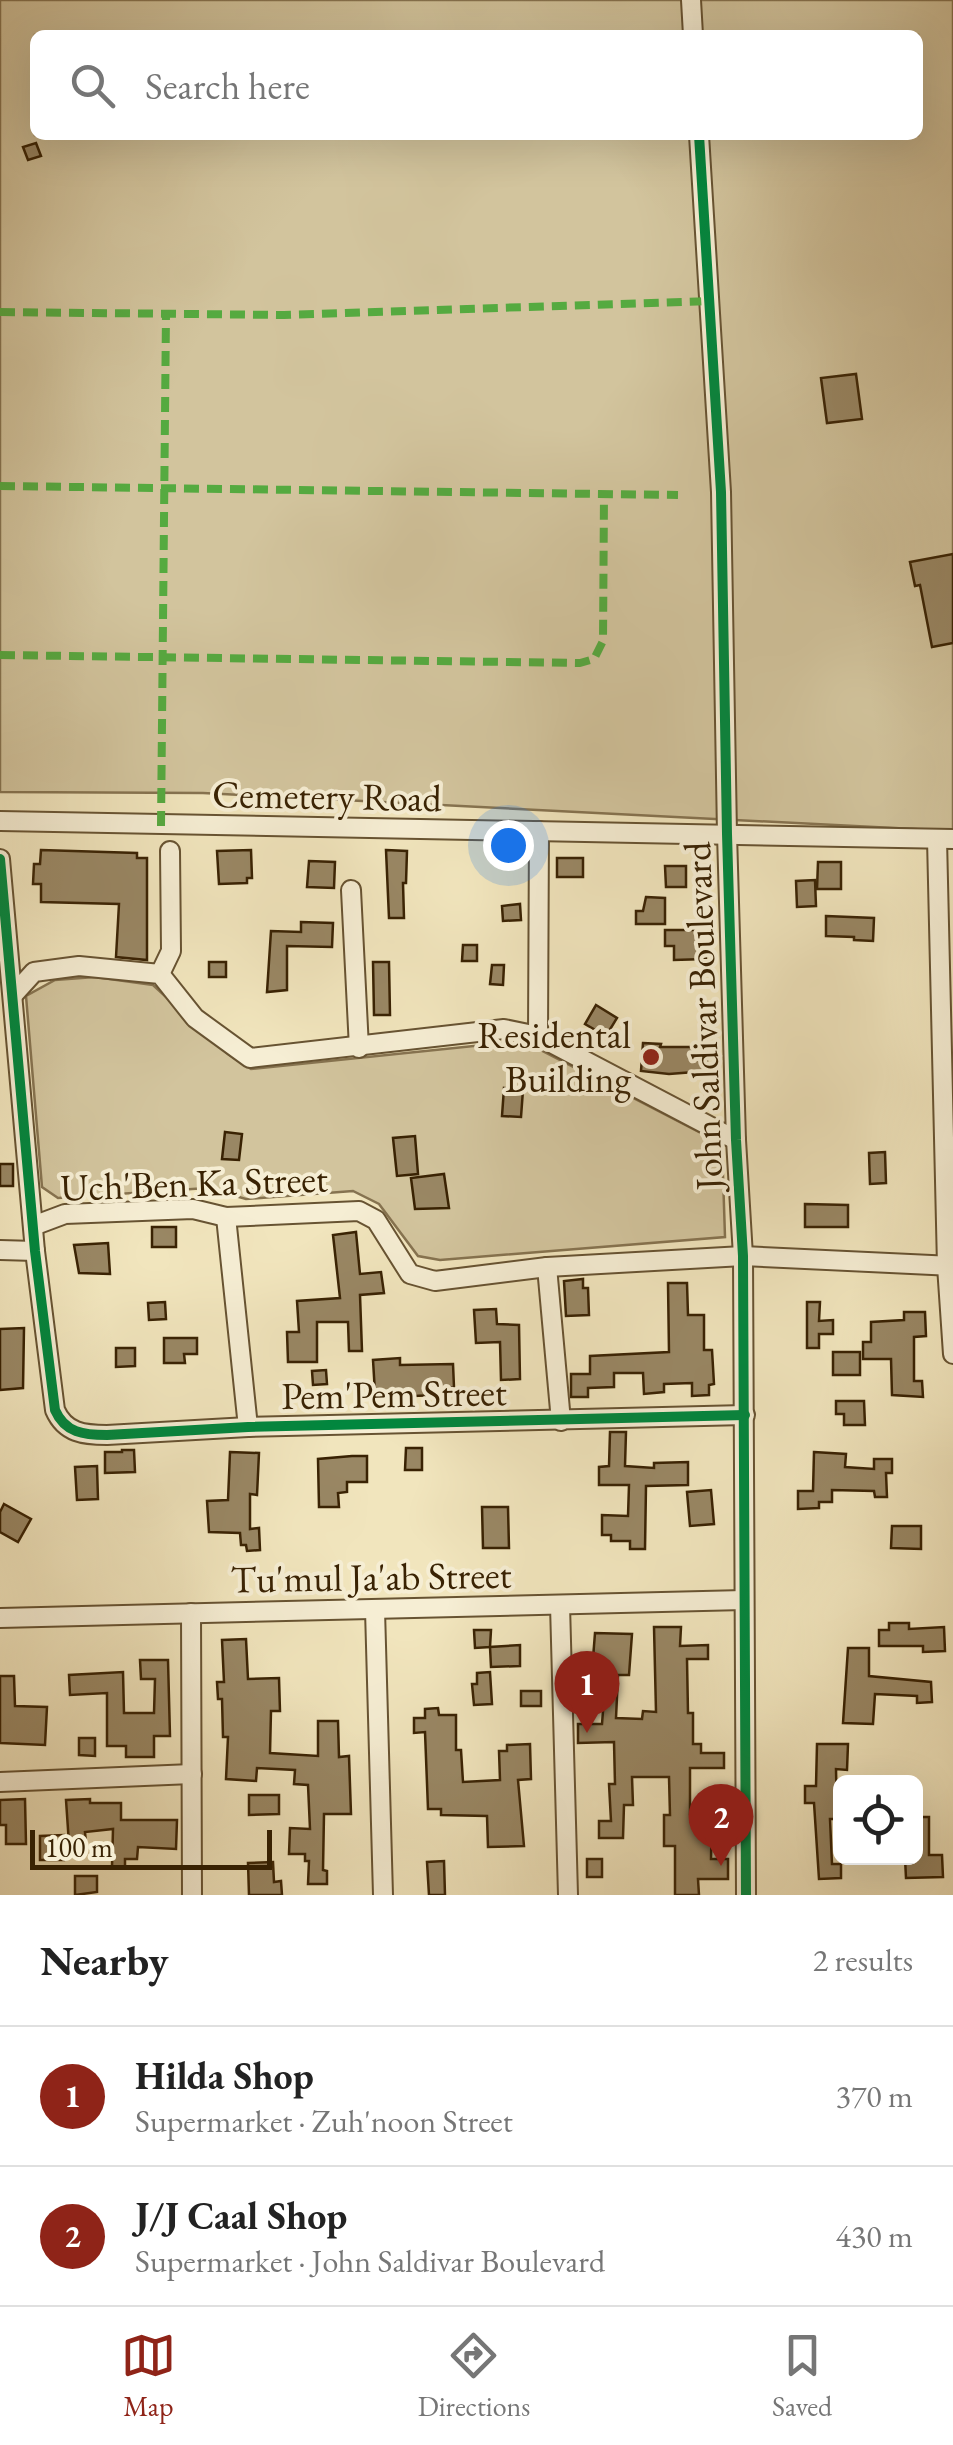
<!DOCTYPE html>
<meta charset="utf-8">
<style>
body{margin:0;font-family:"EB Garamond",serif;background:#f6f6f6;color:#222}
.controls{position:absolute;right:30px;bottom:30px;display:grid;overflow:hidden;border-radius:15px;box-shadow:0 10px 40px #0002}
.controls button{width:90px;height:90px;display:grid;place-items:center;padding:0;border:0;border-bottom:2px solid #e0e0e0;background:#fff;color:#222;font:50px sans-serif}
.scale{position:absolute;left:30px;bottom:25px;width:242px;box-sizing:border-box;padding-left:10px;border:5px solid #392203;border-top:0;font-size:28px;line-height:35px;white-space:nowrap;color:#392203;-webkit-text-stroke:8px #f6eed4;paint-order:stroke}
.you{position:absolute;left:508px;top:845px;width:35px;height:35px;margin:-25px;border:8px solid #fff;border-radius:50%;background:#1a73e8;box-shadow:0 0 0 15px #1a73e833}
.badge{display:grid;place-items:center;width:65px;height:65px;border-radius:50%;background:#8f2418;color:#fff;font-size:32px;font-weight:700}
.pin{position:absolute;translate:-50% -82px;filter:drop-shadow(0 2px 5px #0008)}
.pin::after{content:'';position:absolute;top:52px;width:35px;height:30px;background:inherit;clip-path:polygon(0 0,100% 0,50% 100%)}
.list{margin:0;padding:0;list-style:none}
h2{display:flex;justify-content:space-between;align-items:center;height:130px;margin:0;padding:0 40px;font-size:42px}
h2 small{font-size:32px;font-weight:400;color:#767676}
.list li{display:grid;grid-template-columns:65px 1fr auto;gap:30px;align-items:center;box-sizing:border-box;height:140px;padding:0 40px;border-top:2px solid #e0e0e0}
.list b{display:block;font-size:38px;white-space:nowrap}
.list p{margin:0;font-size:32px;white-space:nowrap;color:#767676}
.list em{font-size:32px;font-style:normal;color:#767676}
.icon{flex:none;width:55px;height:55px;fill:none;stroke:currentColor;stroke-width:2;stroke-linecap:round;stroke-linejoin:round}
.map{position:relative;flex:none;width:953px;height:1895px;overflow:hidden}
.search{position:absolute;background:#fff;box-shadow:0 10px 40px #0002;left:30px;right:30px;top:30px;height:110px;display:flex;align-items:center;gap:25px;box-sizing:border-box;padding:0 35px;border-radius:15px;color:#767676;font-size:38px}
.sheet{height:410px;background:#fff}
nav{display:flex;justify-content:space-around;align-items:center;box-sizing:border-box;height:140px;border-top:2px solid #e0e0e0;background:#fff;font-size:28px;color:#767676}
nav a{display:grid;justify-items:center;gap:5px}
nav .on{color:#8f2418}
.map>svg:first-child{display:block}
</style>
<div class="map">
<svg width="953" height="1895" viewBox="0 0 953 1895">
<rect width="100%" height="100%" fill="#f1e5bd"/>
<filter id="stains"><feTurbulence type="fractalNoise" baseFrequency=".002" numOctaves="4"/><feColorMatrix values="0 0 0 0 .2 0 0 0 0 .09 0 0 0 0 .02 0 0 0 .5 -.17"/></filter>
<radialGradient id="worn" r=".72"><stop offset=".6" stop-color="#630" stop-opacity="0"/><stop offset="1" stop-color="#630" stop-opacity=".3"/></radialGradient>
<!-- green -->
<g fill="#d2c49d" stroke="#867350" stroke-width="2.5" fill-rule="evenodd">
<path d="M0,0H953V831L203,793L0,792ZM35,35H918V135H35Z"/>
<polygon points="95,977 153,985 228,1054 251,1069 523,1041 722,1144 725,1237 440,1260 418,1256 379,1204 353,1191 246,1199 207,1188 58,1198 42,1187 26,996 55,980"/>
</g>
<!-- building -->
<g fill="#998764" stroke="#392203" stroke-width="2.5">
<polygon points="36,143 41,156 28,160 23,147"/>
<polygon points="856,374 862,419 827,423 821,378"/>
<polygon points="953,554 953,643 932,647 920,585 915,586 910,562"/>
<polygon points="41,850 137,853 137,858 147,858 147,960 116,957 119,904 41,902 41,884 33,884 34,864 40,864"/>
<polygon points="251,850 252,878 247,878 247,883 219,884 217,851"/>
<polygon points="386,850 407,851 406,883 403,883 404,918 389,918"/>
<rect x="557" y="858" width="26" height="19"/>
<polygon points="309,861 335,862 334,888 307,887"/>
<polygon points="818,862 841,862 841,889 817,889"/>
<polygon points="665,866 686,866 686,887 666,887"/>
<polygon points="815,880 816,906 797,907 796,881"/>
<polygon points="646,897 665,898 665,924 636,924 636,911 643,911"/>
<polygon points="520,904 521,920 503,921 502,906"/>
<polygon points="826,916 874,918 873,941 854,940 854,937 826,936"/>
<polygon points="301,922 333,923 332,947 287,946 287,990 267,992 271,931 301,932"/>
<polygon points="665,930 705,930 706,959 674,960 674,946 665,946"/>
<polygon points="463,945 477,945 477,961 462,961"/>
<rect x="209" y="962" width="17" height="15"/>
<polygon points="373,962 389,962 390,1015 374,1015"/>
<polygon points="492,965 504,965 503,985 490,984"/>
<polygon points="596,1005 617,1018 606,1036 585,1024"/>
<polygon points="643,1043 661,1044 660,1047 698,1047 698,1058 707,1058 707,1071 669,1074 641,1071"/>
<polygon points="504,1088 523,1090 521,1117 502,1116"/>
<polygon points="225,1132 242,1134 239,1160 222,1159"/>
<polygon points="415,1136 418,1174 397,1176 393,1138"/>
<polygon points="885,1152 886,1183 870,1184 869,1153"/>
<rect x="0" y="1164" width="13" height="22"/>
<polygon points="444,1174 449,1208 415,1209 411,1178"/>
<polygon points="805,1204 848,1205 848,1227 805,1227"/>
<rect x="152" y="1227" width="24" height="20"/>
<polygon points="356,1232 360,1274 381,1272 384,1293 360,1295 362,1351 349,1351 348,1322 317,1322 317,1362 288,1362 287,1332 299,1332 297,1301 340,1298 333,1235"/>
<polygon points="108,1243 110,1274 79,1273 74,1245"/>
<polygon points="583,1279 583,1288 588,1288 589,1315 566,1316 564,1281"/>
<polygon points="668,1283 687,1283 688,1315 704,1315 704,1350 712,1350 714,1384 709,1385 709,1395 692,1396 692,1383 664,1384 664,1392 644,1394 643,1373 614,1373 614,1387 588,1388 588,1397 571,1397 571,1374 590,1374 590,1356 669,1352"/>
<polygon points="165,1302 166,1319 149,1320 148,1303"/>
<polygon points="807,1302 820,1302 819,1321 833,1320 833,1334 819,1334 819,1348 807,1348"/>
<polygon points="496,1309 497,1324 519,1325 520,1379 501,1380 500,1342 476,1343 474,1310"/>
<polygon points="904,1312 925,1312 926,1336 914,1337 914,1381 922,1381 923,1397 892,1395 891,1359 863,1359 863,1342 871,1342 871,1322 904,1320"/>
<polygon points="24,1328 23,1388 0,1390 0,1329"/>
<polygon points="164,1338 197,1338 197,1354 184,1354 185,1363 164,1363"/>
<polygon points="116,1348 135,1348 135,1366 116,1367"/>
<rect x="833" y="1352" width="27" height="23"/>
<polygon points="400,1358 400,1365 453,1364 454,1387 439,1388 439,1395 413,1396 412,1390 375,1393 373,1360"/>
<polygon points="326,1370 327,1384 313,1385 312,1371"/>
<polygon points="836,1401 864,1401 865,1425 844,1425 844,1414 836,1414"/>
<polygon points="610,1432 626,1432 625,1466 654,1468 654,1463 688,1462 688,1485 646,1486 645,1549 630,1549 630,1541 611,1541 611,1535 602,1535 602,1515 628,1516 629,1485 599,1485 599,1467 609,1466"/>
<polygon points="406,1448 422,1448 422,1470 405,1470"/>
<polygon points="122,1450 134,1450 135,1472 105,1473 105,1452 122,1452"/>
<polygon points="230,1452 259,1453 257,1495 250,1494 250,1529 259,1528 260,1550 247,1551 246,1545 241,1545 240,1533 209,1532 207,1501 228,1500"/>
<polygon points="814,1452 846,1454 845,1467 874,1469 874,1459 892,1459 892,1473 886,1473 887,1497 875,1497 874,1491 832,1490 832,1502 819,1502 819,1508 798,1509 798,1491 813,1491"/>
<polygon points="352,1456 367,1456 367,1482 347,1482 347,1492 338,1493 339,1507 319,1507 318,1459"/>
<polygon points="97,1466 98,1499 77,1500 75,1467"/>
<polygon points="711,1490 714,1524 690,1526 687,1492"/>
<polygon points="4,1504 31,1519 18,1542 0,1532 0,1512"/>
<polygon points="482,1507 508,1507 509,1548 483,1548"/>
<polygon points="892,1526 921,1526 921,1549 891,1548"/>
<polygon points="889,1623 909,1623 909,1629 944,1627 945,1651 923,1652 923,1646 879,1646 879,1630 889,1630"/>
<polygon points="654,1627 681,1627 680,1646 708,1645 708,1659 687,1659 688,1713 693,1713 693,1744 701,1744 701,1753 724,1753 724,1768 690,1768 690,1814 712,1814 711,1859 728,1859 728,1879 698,1879 699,1895 675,1895 675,1846 664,1846 664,1815 670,1815 669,1777 632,1777 633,1805 624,1805 623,1838 599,1838 599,1821 611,1821 609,1784 615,1784 614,1742 578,1743 578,1724 602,1724 604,1698 590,1697 595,1633 632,1634 629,1675 618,1675 616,1718 642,1719 643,1711 656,1712"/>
<polygon points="474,1630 491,1630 490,1647 475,1648"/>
<polygon points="246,1639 248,1679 279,1678 280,1711 271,1711 270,1753 318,1756 318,1721 338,1721 339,1757 349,1756 351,1814 324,1814 323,1870 327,1871 327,1884 308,1884 309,1861 305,1861 305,1854 289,1854 290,1828 310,1829 308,1785 294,1784 295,1770 257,1768 256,1781 226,1779 228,1737 223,1737 222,1699 218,1699 217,1682 224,1682 222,1640"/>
<polygon points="520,1645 520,1666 491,1667 490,1647"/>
<polygon points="848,1648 869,1648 869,1676 931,1682 932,1702 917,1703 917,1696 875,1694 873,1724 843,1723"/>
<polygon points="140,1660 168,1660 170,1736 154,1736 154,1757 126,1757 126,1746 107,1746 107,1693 70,1695 69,1675 123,1672 124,1713 154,1713 155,1679 141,1679"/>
<polygon points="490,1672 492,1704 474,1705 472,1684 477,1684 477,1673"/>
<polygon points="0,1676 14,1676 15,1706 47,1707 45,1745 0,1743"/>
<rect x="521" y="1691" width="20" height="15"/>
<polygon points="438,1708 439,1715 456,1715 456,1750 461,1750 463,1782 500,1780 499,1751 507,1751 507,1745 530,1744 531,1779 518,1780 524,1846 488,1847 487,1816 441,1815 441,1809 428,1809 425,1732 414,1733 414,1718 425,1718 425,1709"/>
<polygon points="79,1738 95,1738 95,1756 79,1755"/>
<polygon points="817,1744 848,1744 847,1770 836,1769 837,1819 830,1819 832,1864 841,1864 841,1878 819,1879 814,1803 805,1803 805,1786 816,1786"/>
<polygon points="249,1795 279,1795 279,1814 249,1815"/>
<polygon points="25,1799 26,1844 6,1844 6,1825 0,1825 0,1800"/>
<polygon points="90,1799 90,1803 121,1803 121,1820 177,1820 176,1849 138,1847 137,1859 125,1859 125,1868 112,1867 113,1829 85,1832 86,1843 69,1844 66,1800"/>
<polygon points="916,1817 929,1817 929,1855 942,1855 943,1877 906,1878 905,1858 916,1858"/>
<polygon points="64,1835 64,1860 40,1860 40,1836"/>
<rect x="587" y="1859" width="15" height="18"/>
<polygon points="444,1861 445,1895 429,1895 427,1862"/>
<polygon points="273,1862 274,1882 281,1881 282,1895 249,1895 248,1863"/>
<polygon points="75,1876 97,1876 97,1892 75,1895"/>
</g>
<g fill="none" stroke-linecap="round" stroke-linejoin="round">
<!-- street casing -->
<g stroke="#675332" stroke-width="22">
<g id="street">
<polyline points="691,0 693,35"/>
<polyline points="699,135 721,492 727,834 736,1140 743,1256 746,1895"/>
<polyline points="0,821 953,839"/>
<polyline points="937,839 947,1266 953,1354"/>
<path d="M0,859L35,1251L55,1410C65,1433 84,1435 107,1435L248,1427L745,1415"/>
<polyline points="351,890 359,1048"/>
<polyline points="160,974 171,951 170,851"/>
<polyline points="14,994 34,972 79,966 160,974 195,1018 250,1058 504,1029 538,1036 736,1140"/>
<polyline points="538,1036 539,831"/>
<polyline points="226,1217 248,1427"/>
<polyline points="33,1226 65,1214 193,1209 226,1217 359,1211 376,1220 410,1274 435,1281 547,1267 743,1256 953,1266"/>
<polyline points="0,1250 35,1251"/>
<polyline points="547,1267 561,1421"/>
<polyline points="560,1605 568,1895"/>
<polyline points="375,1610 383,1895"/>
<polyline points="191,1613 192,1895"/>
<polyline points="0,1618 744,1600"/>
<polyline points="0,1782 192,1774"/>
</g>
</g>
<!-- street -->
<use href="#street" stroke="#f6eed4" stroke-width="18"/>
<!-- quiet -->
<g stroke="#55aa40" stroke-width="8" stroke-dasharray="15 8" stroke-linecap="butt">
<polyline points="0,312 284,315 709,301"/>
<polyline points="0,486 678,495"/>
<polyline points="0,655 580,663 594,659 603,641 604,494"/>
<polyline points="161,826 166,314"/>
</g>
<!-- cycleway casing -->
<g stroke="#f6eed4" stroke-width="16">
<g id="cycleway">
<polyline points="699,135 721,492 727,834 736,1140 743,1256 746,1895"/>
<path d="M0,859L35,1251L55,1410C65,1433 84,1435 107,1435L248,1427L745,1415"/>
</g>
</g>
<!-- cycleway -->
<use href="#cycleway" stroke="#00873e" stroke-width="10"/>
</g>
<!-- markers -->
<circle fill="#8f2418" stroke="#f6eed4" stroke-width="4" cx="651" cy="1057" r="10"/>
<g text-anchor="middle" stroke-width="8" stroke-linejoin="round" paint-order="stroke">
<!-- street labels -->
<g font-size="38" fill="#392203" stroke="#f6eed4">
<text transform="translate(327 796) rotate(1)" y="13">Cemetery Road</text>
<text transform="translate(703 1016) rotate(-92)" y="13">John Saldivar Boulevard</text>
<text transform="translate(194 1183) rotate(-2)" y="13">Uch'Ben Ka Street</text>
<text transform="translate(394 1394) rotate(-1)" y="13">Pem'Pem Street</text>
<text transform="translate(371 1577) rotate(-1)" y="13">Tu'mul Ja'ab Street</text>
</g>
<!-- poi labels -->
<g font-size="38" fill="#392203" stroke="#f6eed4" text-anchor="end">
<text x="631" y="1048">Residental<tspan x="631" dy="44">Building</tspan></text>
</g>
</g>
<rect width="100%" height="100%" filter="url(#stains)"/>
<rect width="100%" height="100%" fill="url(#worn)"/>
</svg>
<div class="controls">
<button><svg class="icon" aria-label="locate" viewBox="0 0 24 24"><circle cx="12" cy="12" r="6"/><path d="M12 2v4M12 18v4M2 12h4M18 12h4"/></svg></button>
</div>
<div class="scale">100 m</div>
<div class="you"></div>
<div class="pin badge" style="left:587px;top:1733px">1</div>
<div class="pin badge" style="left:721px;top:1866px">2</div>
<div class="search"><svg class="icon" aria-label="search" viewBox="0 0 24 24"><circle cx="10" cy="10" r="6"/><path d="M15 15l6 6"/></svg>Search here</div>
</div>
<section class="sheet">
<h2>Nearby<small>2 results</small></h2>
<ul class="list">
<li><span class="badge">1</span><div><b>Hilda Shop</b><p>Supermarket · Zuh'noon Street</p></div><em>370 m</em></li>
<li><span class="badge">2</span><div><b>J/J Caal Shop</b><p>Supermarket · John Saldivar Boulevard</p></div><em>430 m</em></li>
</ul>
</section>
<nav>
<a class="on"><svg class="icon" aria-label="map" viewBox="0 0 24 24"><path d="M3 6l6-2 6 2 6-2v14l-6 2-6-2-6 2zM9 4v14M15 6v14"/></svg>Map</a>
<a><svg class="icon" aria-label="directions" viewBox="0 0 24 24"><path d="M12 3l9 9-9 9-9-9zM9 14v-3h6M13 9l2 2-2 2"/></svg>Directions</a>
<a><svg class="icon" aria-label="saved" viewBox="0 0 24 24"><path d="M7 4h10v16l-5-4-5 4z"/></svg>Saved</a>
</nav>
